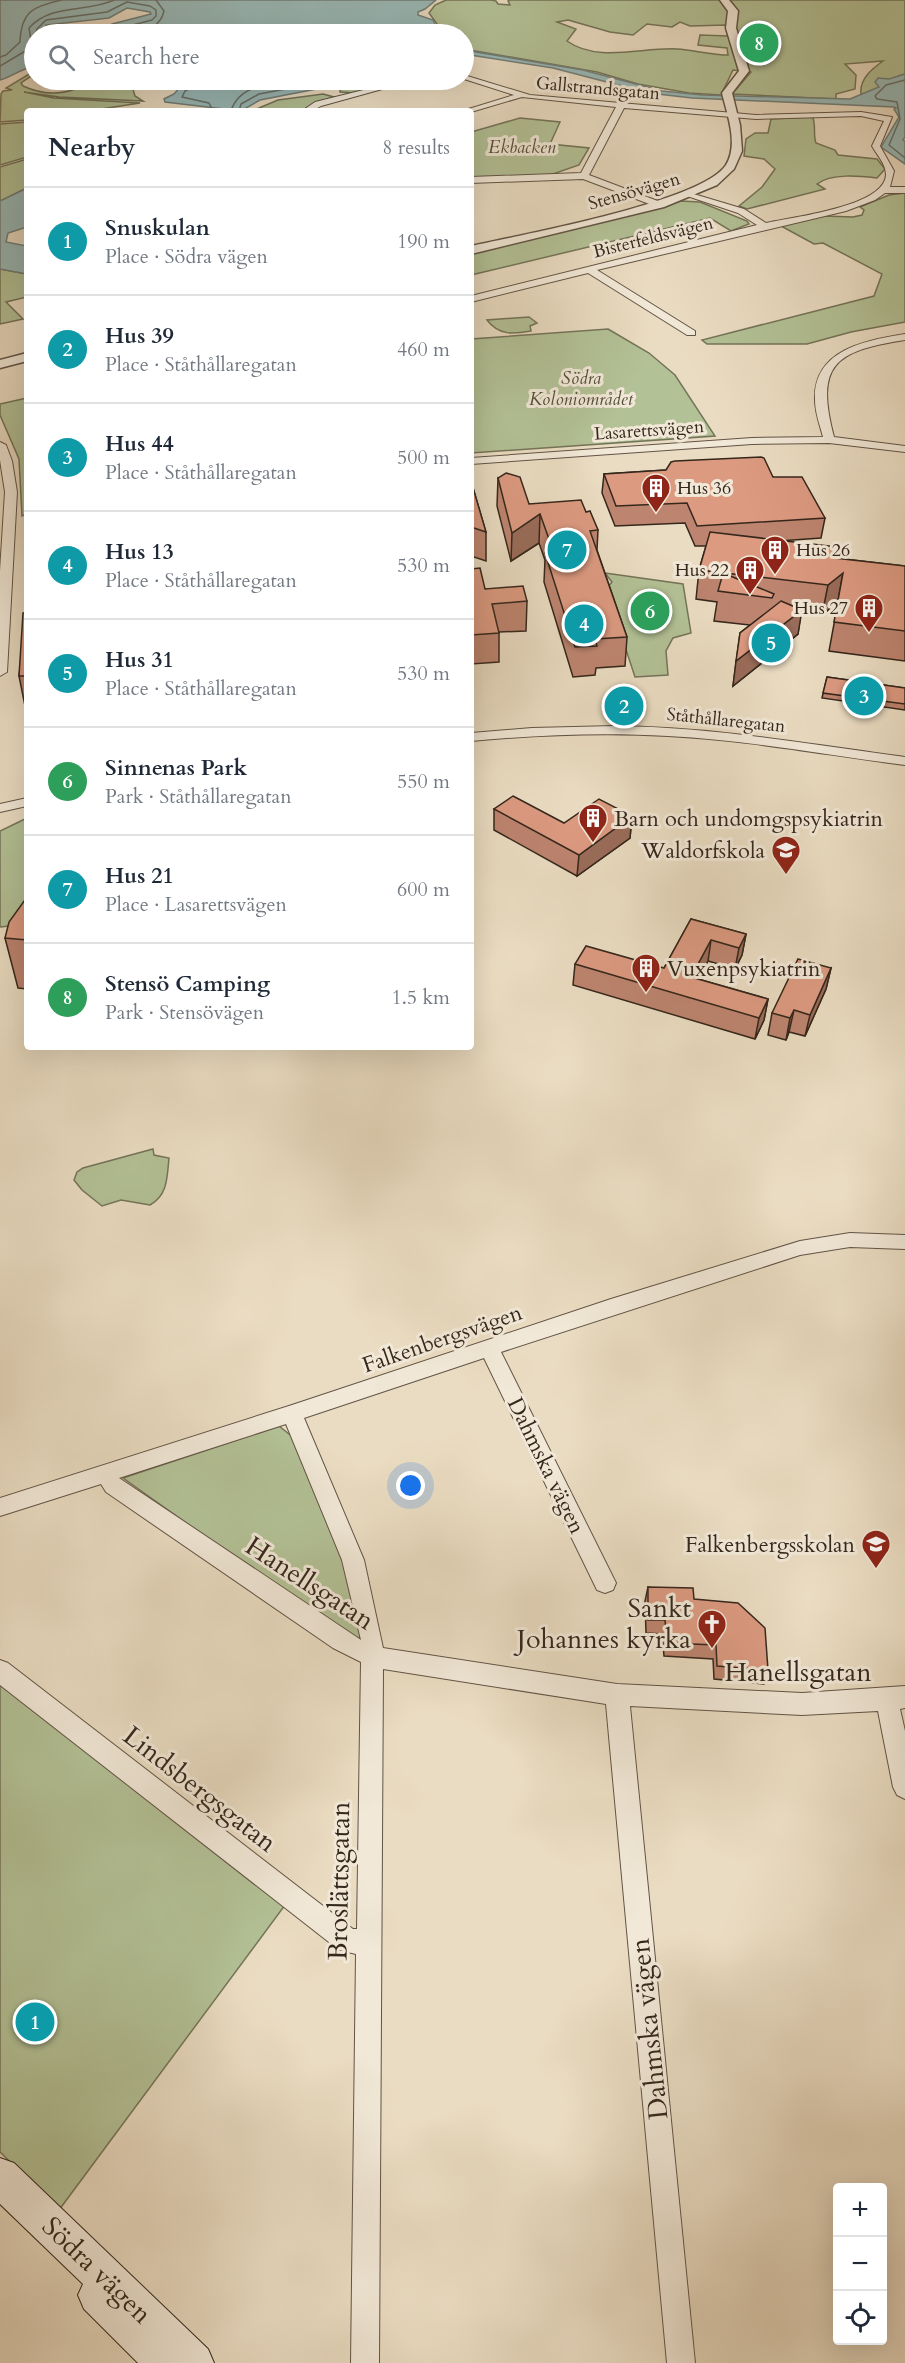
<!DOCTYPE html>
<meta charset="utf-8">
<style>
body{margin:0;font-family:Cardo,serif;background:#f6f6f7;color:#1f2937}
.controls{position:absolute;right:18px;bottom:18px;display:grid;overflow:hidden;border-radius:6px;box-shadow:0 6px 24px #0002}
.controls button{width:54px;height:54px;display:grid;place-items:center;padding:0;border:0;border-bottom:2px solid #e0e1e3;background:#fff;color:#1f2937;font:30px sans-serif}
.you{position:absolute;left:411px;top:1486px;width:21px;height:21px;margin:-15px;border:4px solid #fff;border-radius:50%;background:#1a73e8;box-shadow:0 0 0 9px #1a73e833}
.badge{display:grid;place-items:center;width:39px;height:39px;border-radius:50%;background:#db2777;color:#fff;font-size:20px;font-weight:700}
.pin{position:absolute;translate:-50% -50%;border:3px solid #fff;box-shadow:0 2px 6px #0006}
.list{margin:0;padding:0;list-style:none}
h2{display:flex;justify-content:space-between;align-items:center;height:78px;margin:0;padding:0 24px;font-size:26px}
h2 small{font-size:20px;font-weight:400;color:#747a83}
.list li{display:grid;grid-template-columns:39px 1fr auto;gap:18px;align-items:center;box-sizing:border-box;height:108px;padding:0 24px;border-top:2px solid #e0e1e3}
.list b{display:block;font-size:22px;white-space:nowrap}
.list p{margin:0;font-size:20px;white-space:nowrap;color:#747a83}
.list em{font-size:20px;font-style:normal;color:#747a83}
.icon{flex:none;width:33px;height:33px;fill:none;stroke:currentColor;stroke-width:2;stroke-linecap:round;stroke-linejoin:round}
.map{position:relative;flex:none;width:905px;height:2363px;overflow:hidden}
.search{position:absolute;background:#fff;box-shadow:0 6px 24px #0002;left:24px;top:24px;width:450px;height:66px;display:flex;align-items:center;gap:15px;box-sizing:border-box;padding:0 21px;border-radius:33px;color:#747a83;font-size:22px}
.panel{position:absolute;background:#fff;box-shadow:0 6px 24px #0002;left:24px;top:108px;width:450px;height:942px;border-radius:6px}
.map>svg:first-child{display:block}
</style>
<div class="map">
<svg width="905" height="2363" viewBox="0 0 905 2363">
<rect width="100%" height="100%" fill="#eadcc2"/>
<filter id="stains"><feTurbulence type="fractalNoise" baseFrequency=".00333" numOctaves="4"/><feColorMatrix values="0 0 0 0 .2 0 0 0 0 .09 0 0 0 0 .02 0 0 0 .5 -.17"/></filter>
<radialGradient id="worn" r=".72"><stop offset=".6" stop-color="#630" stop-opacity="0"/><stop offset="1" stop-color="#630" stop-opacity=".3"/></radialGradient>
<!-- green -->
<g fill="#b3c196" stroke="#747459" stroke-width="1.5" fill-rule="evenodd">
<path d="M446,0H491L496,1L498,4L510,5L508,1L510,0H905V74C888,77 879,92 861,94C859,79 873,68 883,61L845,64L856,75L855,89L836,94V99L732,94L751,72L733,70L721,95L689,93L638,84L597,72L464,49V34H436L440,28L429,13L435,5ZM568,20L610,32L633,35L647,24L672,27L680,22L690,26L726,25L728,36L700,35L698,45L727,48L728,55C711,55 694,50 677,49C642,47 598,63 567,41L576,29L557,22Z"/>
<path d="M34,71V74L21,83L23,86C45,96 64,95 86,85L88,80H147L132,86L135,96L143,101L59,97L24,92L54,98L140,103L88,111H27V120L0,122L1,94L3,91L12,90L6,88Z"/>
<polygon points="351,80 405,80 354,93 340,92 340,90 363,83 346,83"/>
<polygon points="323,94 334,97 300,111 252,111 278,100"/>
<path d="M809,117L813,118C816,127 813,135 816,143L835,150L838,155L877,159L885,169L877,178C860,176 831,173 817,184L825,189L747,209L739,206L762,187L775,169L764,159L744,156L746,139L755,133H768L771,119Z"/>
<polygon points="520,118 560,122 550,144 589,148 579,165 550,175 471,179 471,132"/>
<polygon points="27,122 27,157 0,165 0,124"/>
<polygon points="27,159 27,188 0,201 0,167"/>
<polygon points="905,193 905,322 851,332 807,344 707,344 702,340 874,296 882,274 823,243 814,244 781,226 824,216 853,217 862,215 864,210 860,207 889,195"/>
<polygon points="681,201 700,202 747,221 749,224 731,231 710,218 471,275 471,254"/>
<polygon points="0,269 27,274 27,297 6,302 23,319 0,324"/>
<path d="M529,317L537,323L530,326L531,331C514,334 499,336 487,320Z"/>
<polygon points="608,329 649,353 675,375 715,436 471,453 471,339"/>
<polygon points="27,398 27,514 22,516 19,459 0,415 0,404"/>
<polygon points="605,573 683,584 691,633 673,638 666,651 668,675 635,677 606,589 612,582"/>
<polygon points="27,818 27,924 0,927 0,831"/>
<path d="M153,1149L154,1155L169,1158C167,1177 168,1195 150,1205L121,1200L102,1206L82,1190L74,1180L77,1172L83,1168Z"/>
<polygon points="279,1426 294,1438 345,1561 366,1632 351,1644 338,1631 123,1478"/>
<polygon points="0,1671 291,1897 59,2210 0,2152"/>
</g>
<!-- water -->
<g fill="#99bab9" stroke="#717f7a" stroke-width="1.5">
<path d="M0,0H436L425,9L418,12V15L433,20L437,28L432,30L429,34H95L112,24L151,14L150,12L127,8L109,18L46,25L48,28L40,34H34V55L30,57L34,67C23,67 12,77 0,80Z"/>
<polygon points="464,50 583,70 662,91 703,95 850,99 879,87 875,82 878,78 889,79 905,74 905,137 903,140 905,141 905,164 881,147 899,117 894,109 896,108 894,107 692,98 649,93 553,68 464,54"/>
<polygon points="196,80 348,80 337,85 260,100 241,111 165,102 164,99 174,94 181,86"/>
<polygon points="27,188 27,227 8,233 6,242 27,246 27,274 0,269 0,201"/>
</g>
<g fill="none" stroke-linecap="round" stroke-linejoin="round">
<!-- shore -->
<g stroke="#67706a" stroke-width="1.5">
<polyline points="36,34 37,29 46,20 107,12 127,2 150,6 156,10 156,16 152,20 113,30 107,34"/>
<path d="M128,34C144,31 160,29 164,11L156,0"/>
<path d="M0,57L6,55L20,42C21,11 34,6 62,0"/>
<path d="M0,66L32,47L29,28C52,3 86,13 114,0"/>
<polyline points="196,80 195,86 185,91 182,97 209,103 213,111"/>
<polyline points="905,80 886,85 875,96 877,99 897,102 900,119 889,145 905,158"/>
<path d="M231,111C239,85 271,83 294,80"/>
<polyline points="239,111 241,104 259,94 334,80"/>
</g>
<!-- minor casing -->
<g stroke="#625446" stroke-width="2">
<g id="minor">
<path d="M464,75L530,95L756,115L861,112L892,117L880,146L894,171L890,187H905V193H885L875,200L846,211L597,270L695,331V335H687L588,273L471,302V296L757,225L738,213L687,196V192L744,209L766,223C792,217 884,207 886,175C886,164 877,155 872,146L884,121L861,116L756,119L624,108L589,175L663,203L665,205L660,208L583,179L471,183V177L581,173L616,107L522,97L471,112L462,111L514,95L464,79Z"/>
<polygon points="404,80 415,80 321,106 312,111 302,111 315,102"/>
<path d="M905,334V340C834,351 815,365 834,437L905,446V452L829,443L752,444L471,464V458L752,438L823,437C820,425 815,413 815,400C813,350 866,340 905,334Z"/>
<polygon points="0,442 6,445 12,461 17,492 7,672 0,676 0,571 5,492 0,460"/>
<path d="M615,726C713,727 809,744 905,757V765C826,755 748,740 668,736C602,732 536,735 471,741V733L532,728Z"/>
<polygon points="27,798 27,806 0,812 0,804"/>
<path d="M850,1233L905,1235V1249L850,1247L800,1255L501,1352L616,1583L613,1590L605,1593L597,1590L484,1358L304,1418L364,1560L383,1648L617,1684L802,1693L905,1686V1708L900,1709L905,1731V1799L897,1795L893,1787L878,1711L802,1715L630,1706L695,2363H667L606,1704L383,1669L379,2363H351L356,1954L339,1950L0,1685V1660L8,1663L353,1929H357L361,1662L333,1648L106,1492L101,1484L0,1516V1498L292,1405L611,1299L800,1241ZM286,1424L342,1560L361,1640L119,1478Z"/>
</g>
</g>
<!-- tertiary casing -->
<g stroke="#625446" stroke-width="3">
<g id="tertiary">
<path d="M720,0H729L738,11L736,28L749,71L732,93L740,125L742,151L734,169L717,185L664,207L471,254V246C520,235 702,202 726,165C739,144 727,114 722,93L739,71L726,28L728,11Z"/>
<polygon points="27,353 27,361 0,368 0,360"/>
</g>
</g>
<!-- secondary casing -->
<g stroke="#35271c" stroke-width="2">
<polygon id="secondary" points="0,2158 14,2163 208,2349 214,2363 138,2363 84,2309 78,2295 83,2284 0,2204"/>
</g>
<!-- minor -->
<use href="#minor" fill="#f1e8d7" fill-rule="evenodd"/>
<!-- tertiary -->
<use href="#tertiary" fill="#f1e8d7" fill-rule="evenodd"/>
<!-- secondary -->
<use href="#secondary" fill="#f1e8d7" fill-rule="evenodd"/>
</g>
<!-- wall -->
<g fill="#bd846f" stroke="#35271c" stroke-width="1.5">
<polygon points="666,470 773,477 825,518 821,538 779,541 835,558 905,566 905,661 829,651 838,602 822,615 801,612 798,634 733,686 740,633 750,625 714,621 717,602 696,599 699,570 706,546 695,546 685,523 615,526 602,493 604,474"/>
<polygon points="498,478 529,504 586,512 598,530 597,550 627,637 625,666 596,668 595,675 573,677 544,582 545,560 539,543 511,561 497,506"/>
<polygon points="471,481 486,532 486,561 471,556"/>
<polygon points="471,569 485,589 527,601 526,631 499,632 499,662 471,664"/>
<polygon points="27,613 27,706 25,706 19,676"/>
<polygon points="827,677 905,688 905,710 822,698"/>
<polygon points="494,809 564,823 632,816 630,838 577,876 494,830"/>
<polygon points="27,897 27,989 18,988 5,938"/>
<polygon points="691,919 746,934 742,955 735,969 708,961 698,979 768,999 764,1020 755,1039 573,985 575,964 664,968"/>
<polygon points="831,968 826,989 805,1036 789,1032 786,1040 768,1035 772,1013"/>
<polygon points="648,1587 694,1599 768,1670 764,1684 714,1679 713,1659 664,1656 662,1634 646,1633 645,1601"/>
<polygon points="49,2016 47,2029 38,2037 27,2037 17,2027"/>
</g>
<!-- shaded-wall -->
<g fill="#9a6c5a" stroke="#35271c" stroke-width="1.5">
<polygon points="540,514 539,543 511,561 512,533"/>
<polygon points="843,573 838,602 822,615 828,585"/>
<polygon points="802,610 798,634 733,686 736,661"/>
<polygon points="632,816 630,838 577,876 579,855"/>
<polygon points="746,934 742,955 735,969 739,948"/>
<polygon points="711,940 708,961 688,998 691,977"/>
<polygon points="831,968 826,989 805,1036 810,1015"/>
<polygon points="768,999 764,1020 755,1039 759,1018"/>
<polygon points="794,1010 789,1032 786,1040 790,1018"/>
<polygon points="47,2012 49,2016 47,2029 38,2037 36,2034"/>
</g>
<!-- building -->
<g fill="#dc9a81" stroke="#35271c" stroke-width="1.5">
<polygon points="761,457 764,458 773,477 802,477 825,518 697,526 687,503 616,506 604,474 666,470 671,462 675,461"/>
<polygon points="506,473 520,477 529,504 581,500 586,512 590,511 598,530 590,531 627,637 595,639 597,646 575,647 545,553 554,553 540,514 512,533 498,478"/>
<polygon points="471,481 486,532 471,527"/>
<polygon points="710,532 837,547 835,558 905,566 905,631 834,622 843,573 828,585 699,570"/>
<polygon points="27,549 27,572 26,572"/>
<polygon points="480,568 485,589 523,586 527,601 492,604 499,633 471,635 471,569"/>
<polygon points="723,573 774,594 772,598 718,591"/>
<polygon points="781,601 802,610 736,661 740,633"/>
<polygon points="23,613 27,613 27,676 19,676"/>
<polygon points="827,677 905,688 905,704 823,693"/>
<polygon points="513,796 564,823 599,799 632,816 579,855 494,809"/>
<polygon points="27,897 27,940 5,938 9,922"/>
<polygon points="691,919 746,934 739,948 711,940 691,977 768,999 759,1018 575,964 586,946 664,968"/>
<polygon points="798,959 831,968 810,1015 794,1010 790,1018 772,1013"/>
<polygon points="648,1587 693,1588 694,1599 738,1603 765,1628 768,1670 717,1666 716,1645 667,1643 665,1620 648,1620"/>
<polygon points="29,2003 40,2004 47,2012 45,2026 36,2034 25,2034 17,2027 21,2011"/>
</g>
<!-- icons -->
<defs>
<g id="building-pin" transform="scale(1.5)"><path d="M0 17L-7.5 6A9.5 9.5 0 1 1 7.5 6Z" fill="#8f2418" stroke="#f1e8d7"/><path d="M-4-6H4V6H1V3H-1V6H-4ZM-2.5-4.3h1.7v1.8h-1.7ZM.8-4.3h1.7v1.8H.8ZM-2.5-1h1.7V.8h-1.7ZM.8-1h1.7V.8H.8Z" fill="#fff"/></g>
<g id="school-pin" transform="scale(1.5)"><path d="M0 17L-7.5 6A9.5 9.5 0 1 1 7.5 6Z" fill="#8f2418" stroke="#f1e8d7"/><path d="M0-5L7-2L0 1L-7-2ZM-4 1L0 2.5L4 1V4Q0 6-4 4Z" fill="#fff"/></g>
<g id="church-pin" transform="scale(1.5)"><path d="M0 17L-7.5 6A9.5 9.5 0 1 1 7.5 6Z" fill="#8f2418" stroke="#f1e8d7"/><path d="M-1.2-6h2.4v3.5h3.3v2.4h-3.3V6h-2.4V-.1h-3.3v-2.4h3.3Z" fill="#fff"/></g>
</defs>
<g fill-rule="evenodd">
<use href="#building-pin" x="656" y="488"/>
<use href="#building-pin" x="775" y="550"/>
<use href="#building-pin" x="750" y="570"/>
<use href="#building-pin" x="869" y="608"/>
<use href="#building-pin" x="593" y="818"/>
<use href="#school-pin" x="786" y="850"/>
<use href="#building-pin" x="646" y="968"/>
<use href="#school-pin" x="876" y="1544"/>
<use href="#church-pin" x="712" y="1624"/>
</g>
<g text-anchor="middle" stroke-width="6" stroke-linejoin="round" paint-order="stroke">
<!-- far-street labels -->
<g font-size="18" fill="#35271c" stroke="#f1e8d7">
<text transform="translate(598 88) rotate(5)" y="6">Gallstrandsgatan</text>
<text transform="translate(634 191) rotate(-16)" y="6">Stensövägen</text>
<text transform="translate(653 237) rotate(-14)" y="6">Bisterfeldsvägen</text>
<text transform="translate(649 430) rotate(-4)" y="6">Lasarettsvägen</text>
<text transform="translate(726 720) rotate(6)" y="6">Ståthållaregatan</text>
</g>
<!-- far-park labels -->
<g font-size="18" font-style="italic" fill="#544e3a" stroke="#f1e8d7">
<text x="522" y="153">Ekbacken</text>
<text x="581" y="384">Södra<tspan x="581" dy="21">Koloniområdet</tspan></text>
</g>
<!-- far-poi labels -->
<g font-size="18" fill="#35271c" stroke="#f1e8d7" text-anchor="start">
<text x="677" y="494">Hus 36</text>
<text x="796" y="556">Hus 26</text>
<text x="729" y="576" text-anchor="end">Hus 22</text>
<text x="848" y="614" text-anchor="end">Hus 27</text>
</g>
<!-- poi labels -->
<g font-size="22" fill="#35271c" stroke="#f1e8d7" text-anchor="start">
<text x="614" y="826">Barn och undomgspsykiatrin</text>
<text x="765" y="858" text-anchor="end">Waldorfskola</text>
<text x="667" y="976">Vuxenpsykiatrin</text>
<text x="855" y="1552" text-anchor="end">Falkenbergsskolan</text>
</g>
<!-- street labels -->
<g font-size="22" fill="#35271c" stroke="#f1e8d7">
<text transform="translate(442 1338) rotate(-19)" y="8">Falkenbergsvägen</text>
<text transform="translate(547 1465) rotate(64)" y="8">Dahmska vägen</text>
</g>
<!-- near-street labels -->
<g font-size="27" fill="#35271c" stroke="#f1e8d7">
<text transform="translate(310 1583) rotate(33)" y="9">Hanellsgatan</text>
<text x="798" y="1681">Hanellsgatan</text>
<text transform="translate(200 1789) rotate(38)" y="9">Lindsbergsgatan</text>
<text transform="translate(339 1881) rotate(-89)" y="9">Broslättsgatan</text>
<text transform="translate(649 2029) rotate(-96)" y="9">Dahmska vägen</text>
<text transform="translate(97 2270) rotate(44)" y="9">Södra vägen</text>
</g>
<!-- near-poi labels -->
<g font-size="27" fill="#35271c" stroke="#f1e8d7" text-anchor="end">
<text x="691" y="1617">Sankt<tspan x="691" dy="31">Johannes kyrka</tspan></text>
</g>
</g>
<rect width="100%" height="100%" filter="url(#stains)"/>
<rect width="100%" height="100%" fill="url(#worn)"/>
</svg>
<div class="controls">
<button>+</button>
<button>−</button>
<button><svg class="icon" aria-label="locate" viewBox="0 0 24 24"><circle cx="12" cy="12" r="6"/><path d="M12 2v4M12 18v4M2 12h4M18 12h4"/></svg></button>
</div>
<div class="you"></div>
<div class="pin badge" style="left:35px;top:2022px;background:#0f9aa8">1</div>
<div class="pin badge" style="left:624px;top:706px;background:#0f9aa8">2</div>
<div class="pin badge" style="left:864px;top:696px;background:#0f9aa8">3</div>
<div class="pin badge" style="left:584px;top:624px;background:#0f9aa8">4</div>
<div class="pin badge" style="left:771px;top:643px;background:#0f9aa8">5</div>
<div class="pin badge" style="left:650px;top:611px;background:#2e9e5b">6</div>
<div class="pin badge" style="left:567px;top:550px;background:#0f9aa8">7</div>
<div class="pin badge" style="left:759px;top:43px;background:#2e9e5b">8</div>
<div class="search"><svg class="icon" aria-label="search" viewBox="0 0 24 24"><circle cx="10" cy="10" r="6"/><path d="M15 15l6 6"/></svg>Search here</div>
<section class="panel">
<h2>Nearby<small>8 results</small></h2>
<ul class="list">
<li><span class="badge" style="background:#0f9aa8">1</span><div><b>Snuskulan</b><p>Place · Södra vägen</p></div><em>190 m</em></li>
<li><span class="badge" style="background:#0f9aa8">2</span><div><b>Hus 39</b><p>Place · Ståthållaregatan</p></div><em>460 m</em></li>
<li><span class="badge" style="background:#0f9aa8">3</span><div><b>Hus 44</b><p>Place · Ståthållaregatan</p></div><em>500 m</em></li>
<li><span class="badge" style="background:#0f9aa8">4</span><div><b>Hus 13</b><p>Place · Ståthållaregatan</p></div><em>530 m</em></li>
<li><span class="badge" style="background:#0f9aa8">5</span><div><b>Hus 31</b><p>Place · Ståthållaregatan</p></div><em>530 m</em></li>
<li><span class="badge" style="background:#2e9e5b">6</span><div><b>Sinnenas Park</b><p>Park · Ståthållaregatan</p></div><em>550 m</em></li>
<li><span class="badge" style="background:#0f9aa8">7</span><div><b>Hus 21</b><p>Place · Lasarettsvägen</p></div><em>600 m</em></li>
<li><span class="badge" style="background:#2e9e5b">8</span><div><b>Stensö Camping</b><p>Park · Stensövägen</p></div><em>1.5 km</em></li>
</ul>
</section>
</div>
